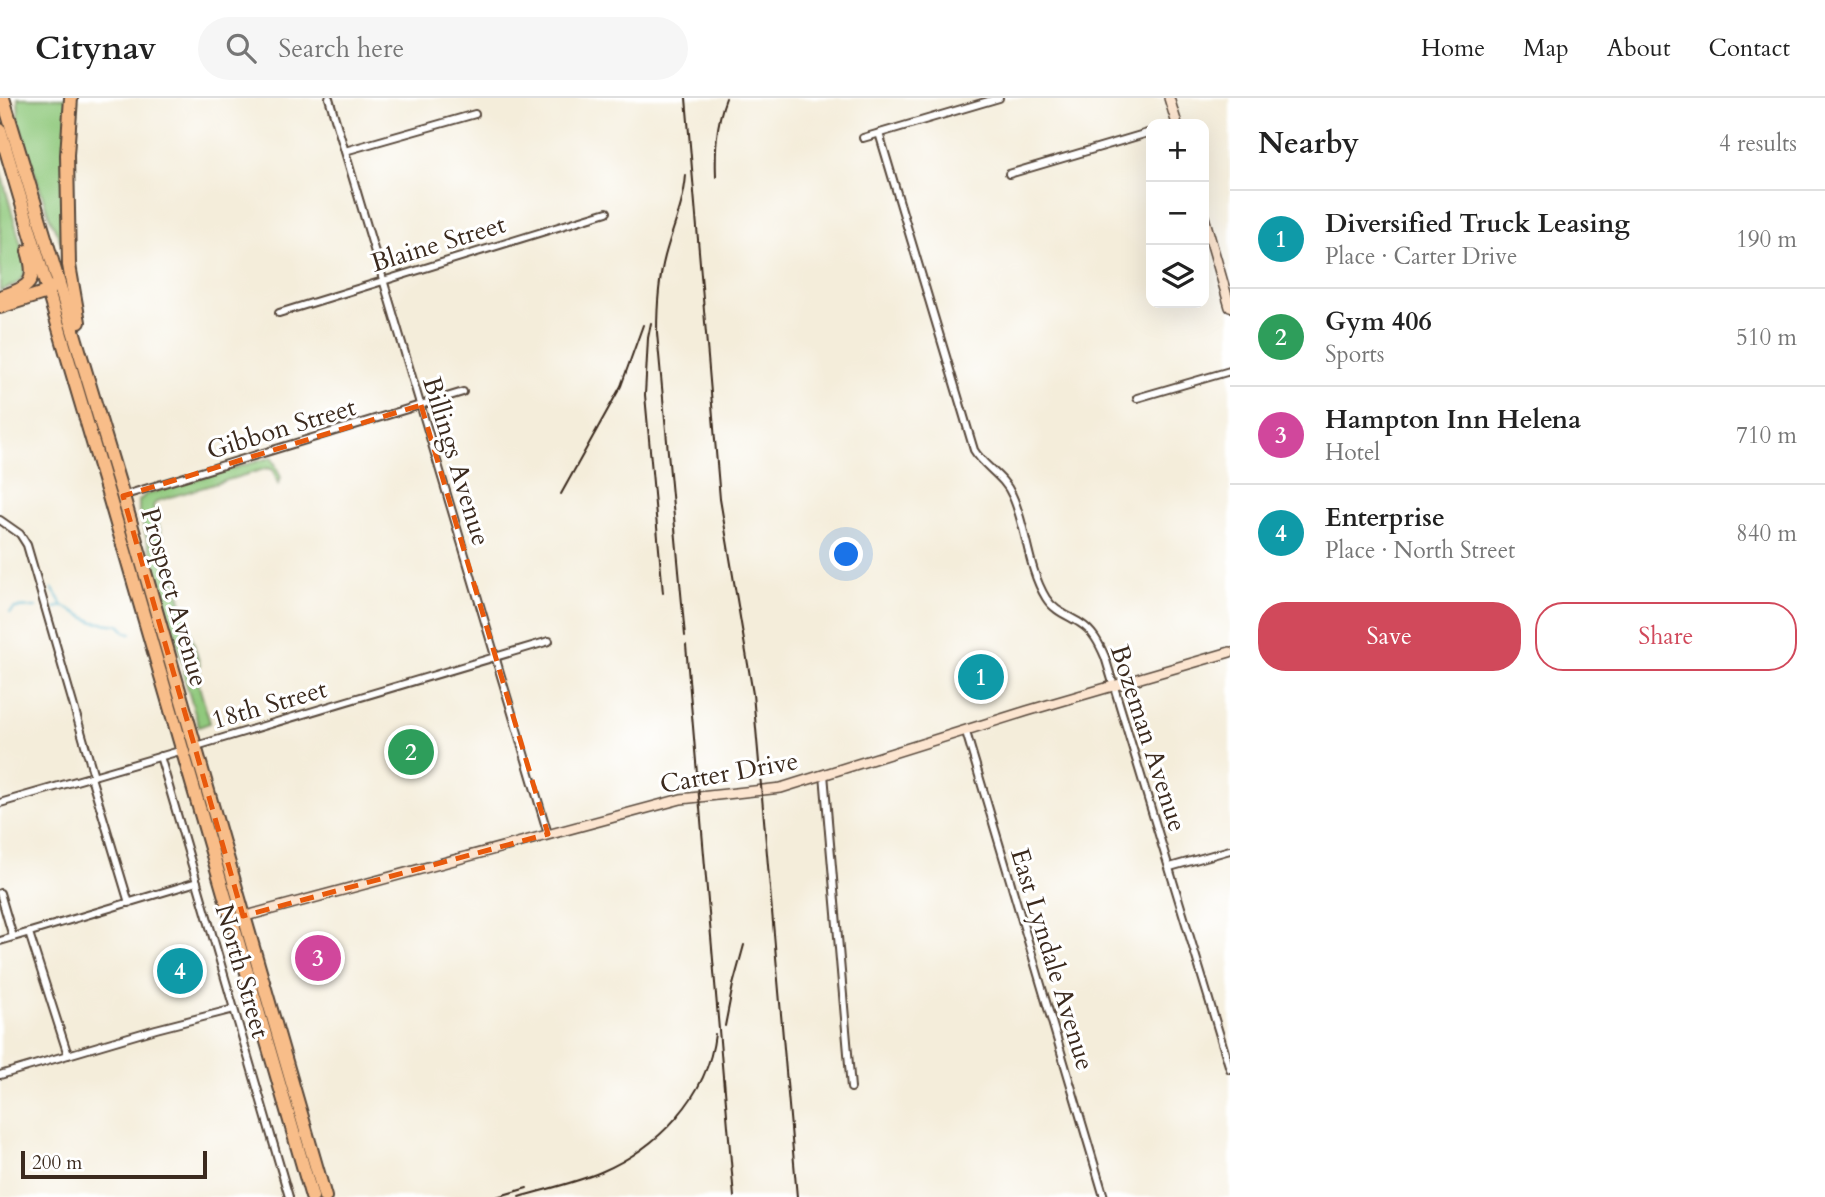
<!DOCTYPE html>
<meta charset="utf-8">
<style>
body{margin:0;font-family:Cardo,serif;background:#f6f6f6;color:#222}
.controls{position:absolute;right:21px;top:21px;display:grid;overflow:hidden;border-radius:14px;box-shadow:0 7px 28px #0002}
.controls button{width:63px;height:63px;display:grid;place-items:center;padding:0;border:0;border-bottom:2px solid #e0e0e0;background:#fff;color:#222;font:35px sans-serif}
.scale{position:absolute;left:21px;bottom:18px;width:186px;box-sizing:border-box;padding-left:7px;border:4px solid #3b2a1e;border-top:0;font-size:19px;line-height:24px;white-space:nowrap;color:#3b2a1e;-webkit-text-stroke:5px #fff;paint-order:stroke}
.you{position:absolute;left:847px;top:457px;width:24px;height:24px;margin:-18px;border:5px solid #fff;border-radius:50%;background:#1a73e8;box-shadow:0 0 0 10px #1a73e833}
.badge{display:grid;place-items:center;width:46px;height:46px;border-radius:50%;background:#d1495b;color:#fff;font-size:23px;font-weight:700}
.pin{position:absolute;translate:-50% -50%;border:4px solid #fff;box-shadow:0 2px 7px #0006}
.list{margin:0;padding:0;list-style:none}
h2{display:flex;justify-content:space-between;align-items:center;height:91px;margin:0;padding:0 28px;font-size:30px}
h2 small{font-size:23px;font-weight:400;color:#767676}
.list li{display:grid;grid-template-columns:46px 1fr auto;gap:21px;align-items:center;box-sizing:border-box;height:98px;padding:0 28px;border-top:2px solid #e0e0e0}
.list b{display:block;font-size:26px;white-space:nowrap}
.list p{margin:0;font-size:23px;white-space:nowrap;color:#767676}
.list em{font-size:23px;font-style:normal;color:#767676}
.actions{display:flex;gap:14px;padding:21px 28px}
.actions a{flex:1;padding:16px 0;border:2px solid #d1495b;border-radius:28px;text-align:center;font-size:24px;color:#d1495b}
.actions .main{background:#d1495b;color:#fff}
.icon{flex:none;width:38px;height:38px;fill:none;stroke:currentColor;stroke-width:2;stroke-linecap:round;stroke-linejoin:round}
.map{position:relative;flex:none;width:1230px;height:1099px;overflow:hidden}
header{display:flex;align-items:center;gap:42px;box-sizing:border-box;height:98px;padding:0 35px;background:#fff;border-bottom:2px solid #e0e0e0}
header strong{font-size:33px}
nav{display:flex;gap:38px;margin-inline-start:auto;font-size:24px}
.search{width:490px;height:63px;background:#f6f6f6;display:flex;align-items:center;gap:18px;box-sizing:border-box;padding:0 24px;border-radius:38px;color:#767676;font-size:26px}
main{display:flex}
aside{flex:1;background:#fff}
.map>svg:first-child{display:block}
</style>
<header>
<strong>Citynav</strong>
<div class="search"><svg class="icon" aria-label="search" viewBox="0 0 24 24"><circle cx="10" cy="10" r="6"/><path d="M15 15l6 6"/></svg>Search here</div>
<nav><a>Home</a><a>Map</a><a>About</a><a>Contact</a></nav>
</header>
<main>
<div class="map">
<svg width="1230" height="1099" viewBox="0 0 1230 1099">
<rect width="100%" height="100%" fill="#fff"/>
<filter id="ink" filterUnits="userSpaceOnUse"><feTurbulence type="fractalNoise" baseFrequency=".0143" numOctaves="2"/><feDisplacementMap in="SourceGraphic" scale="14" xChannelSelector="R" yChannelSelector="G"/><feConvolveMatrix kernelMatrix="1 2 1 2 8 2 1 2 1" color-interpolation-filters="sRGB"/></filter>
<filter id="wash" filterUnits="userSpaceOnUse"><feTurbulence type="fractalNoise" baseFrequency=".00686" numOctaves="4" result="noise"/><feDisplacementMap in="SourceGraphic" scale="28" xChannelSelector="R" yChannelSelector="G"/><feGaussianBlur stdDeviation="1.57" result="paint"/><feColorMatrix in="noise" values="0 0 0 0 0 0 0 0 0 0 0 0 0 0 0 0 0 1.4 0 .05"/><feComposite in="paint" operator="in"/></filter>
<g filter="url(#wash)">
<rect width="100%" height="100%" fill="#f4edda"/>
<!-- green -->
<g fill="#90c97d" stroke="#667a4e" stroke-width="2">
<polygon points="18,0 67,0 65,145 61,144 49,118 19,26"/>
<path d="M0,71L26,165C26,183 16,187 0,193Z"/>
<polygon points="272,359 281,380 278,386 273,372 268,370 157,403 153,408 200,567 199,588 210,625 199,629 183,575 184,570 139,413 139,403 145,397 157,393"/>
</g>
<g fill="none" stroke-linecap="round" stroke-linejoin="round">
<!-- stream -->
<g stroke="#4bb0ca" stroke-width="2">
<polyline points="52,490 63,508 94,524 119,527 126,534 131,535"/>
<polyline points="55,510 63,508"/>
<polyline points="10,515 15,510 36,509"/>
</g>
</g>
</g>
<g filter="url(#ink)">
<g fill="none" stroke-linecap="round" stroke-linejoin="round">
<!-- street casing -->
<g stroke="#57473a" stroke-width="10">
<g id="street">
<polyline points="329,0 548,736"/>
<path d="M879,35L974,352C984,369 1004,378 1012,397C1027,429 1027,469 1046,500C1054,513 1067,517 1080,525C1093,533 1099,545 1105,559L1230,971"/>
<polyline points="863,40 999,0"/>
<polyline points="345,53 475,16"/>
<polyline points="1009,76 1151,34"/>
<polyline points="279,215 607,114"/>
<polyline points="1137,300 1230,273"/>
<polyline points="122,398 463,294"/>
<polyline points="0,422 20,436 27,447 94,678"/>
<polyline points="966,634 1104,1099"/>
<polyline points="193,649 549,543"/>
<polyline points="160,658 289,1099"/>
<polyline points="824,676 851,990"/>
<polyline points="91,679 129,805"/>
<polyline points="0,705 183,652"/>
<polyline points="1170,769 1230,752"/>
<polyline points="0,795 13,839"/>
<polyline points="29,835 68,957"/>
<polyline points="0,843 197,784"/>
<polyline points="0,977 156,931 234,911"/>
</g>
</g>
<!-- secondary casing -->
<g stroke="#57473a" stroke-width="12">
<g id="secondary">
<polyline points="1169,0 1177,26"/>
<polyline points="1204,119 1230,209"/>
<polyline points="231,822 681,701 781,690 1027,613 1230,554"/>
</g>
</g>
<!-- highway casing -->
<g stroke="#57473a" stroke-width="16">
<g id="highway">
<polyline points="3,0 123,398 325,1099"/>
<polyline points="71,0 67,57 69,167 79,224"/>
<polyline points="0,32 110,402 312,1099"/>
<path d="M0,199C29,190 38,185 28,153"/>
<polyline points="0,209 44,195 53,189"/>
</g>
</g>
<!-- street -->
<use href="#street" stroke="#fff" stroke-width="6"/>
<!-- secondary -->
<use href="#secondary" stroke="#fce5d0" stroke-width="9"/>
<!-- highway -->
<use href="#highway" stroke="#f8bd89" stroke-width="12"/>
<!-- rail -->
<g stroke="#3b2a1e" stroke-width="2">
<polyline points="686,0 720,401 753,596 797,1099"/>
<path d="M716,79C715,52 716,26 726,0"/>
<polyline points="651,225 648,240 645,297 663,495"/>
<polyline points="561,396 621,288 643,227"/>
<path d="M685,538L657,235C657,209 658,184 665,158C672,131 684,106 686,77"/>
<polyline points="686,547 724,990"/>
<polyline points="725,928 733,887 744,847"/>
<polyline points="724,981 734,1099"/>
<polyline points="496,1099 527,1090"/>
<path d="M519,1099C546,1091 575,1085 601,1074C657,1050 708,999 715,936"/>
</g>
</g>
</g>
<!-- marked area -->
<path fill="none" stroke="#e8590c" stroke-width="5" stroke-dasharray="14 9" stroke-linejoin="round" d="M421,307L548,736L243,818L123,398Z"/>
<g text-anchor="middle" stroke-width="6" stroke-linejoin="round" paint-order="stroke">
<!-- street labels -->
<g font-size="26" fill="#3b2a1e" stroke="#fff">
<text transform="translate(438 145) rotate(-17)" y="9">Blaine Street</text>
<text transform="translate(281 330) rotate(-17)" y="9">Gibbon Street</text>
<text transform="translate(457 363) rotate(73)" y="9">Billings Avenue</text>
<text transform="translate(175 499) rotate(74)" y="9">Prospect Avenue</text>
<text transform="translate(269 606) rotate(-16)" y="9">18th Street</text>
<text transform="translate(1149 640) rotate(72)" y="9">Bozeman Avenue</text>
<text transform="translate(729 674) rotate(-10)" y="9">Carter Drive</text>
<text transform="translate(1053 861) rotate(73)" y="9">East Lyndale Avenue</text>
<text transform="translate(243 873) rotate(74)" y="9">North Street</text>
</g>
</g>
</svg>
<div class="controls">
<button>+</button>
<button>−</button>
<button><svg class="icon" aria-label="layers" viewBox="0 0 24 24"><path d="M12 4l9 5-9 5-9-5zM3 14l9 5 9-5"/></svg></button>
</div>
<div class="scale">200 m</div>
<div class="you"></div>
<div class="pin badge" style="left:981px;top:579px;background:#0f9aa8">1</div>
<div class="pin badge" style="left:411px;top:654px;background:#2e9e5b">2</div>
<div class="pin badge" style="left:318px;top:860px;background:#d1479c">3</div>
<div class="pin badge" style="left:180px;top:873px;background:#0f9aa8">4</div>
</div>
<aside>
<h2>Nearby<small>4 results</small></h2>
<ul class="list">
<li><span class="badge" style="background:#0f9aa8">1</span><div><b>Diversified Truck Leasing</b><p>Place · Carter Drive</p></div><em>190 m</em></li>
<li><span class="badge" style="background:#2e9e5b">2</span><div><b>Gym 406</b><p>Sports</p></div><em>510 m</em></li>
<li><span class="badge" style="background:#d1479c">3</span><div><b>Hampton Inn Helena</b><p>Hotel</p></div><em>710 m</em></li>
<li><span class="badge" style="background:#0f9aa8">4</span><div><b>Enterprise</b><p>Place · North Street</p></div><em>840 m</em></li>
</ul>
<div class="actions"><a class="main">Save</a><a>Share</a></div>
</aside>
</main>
